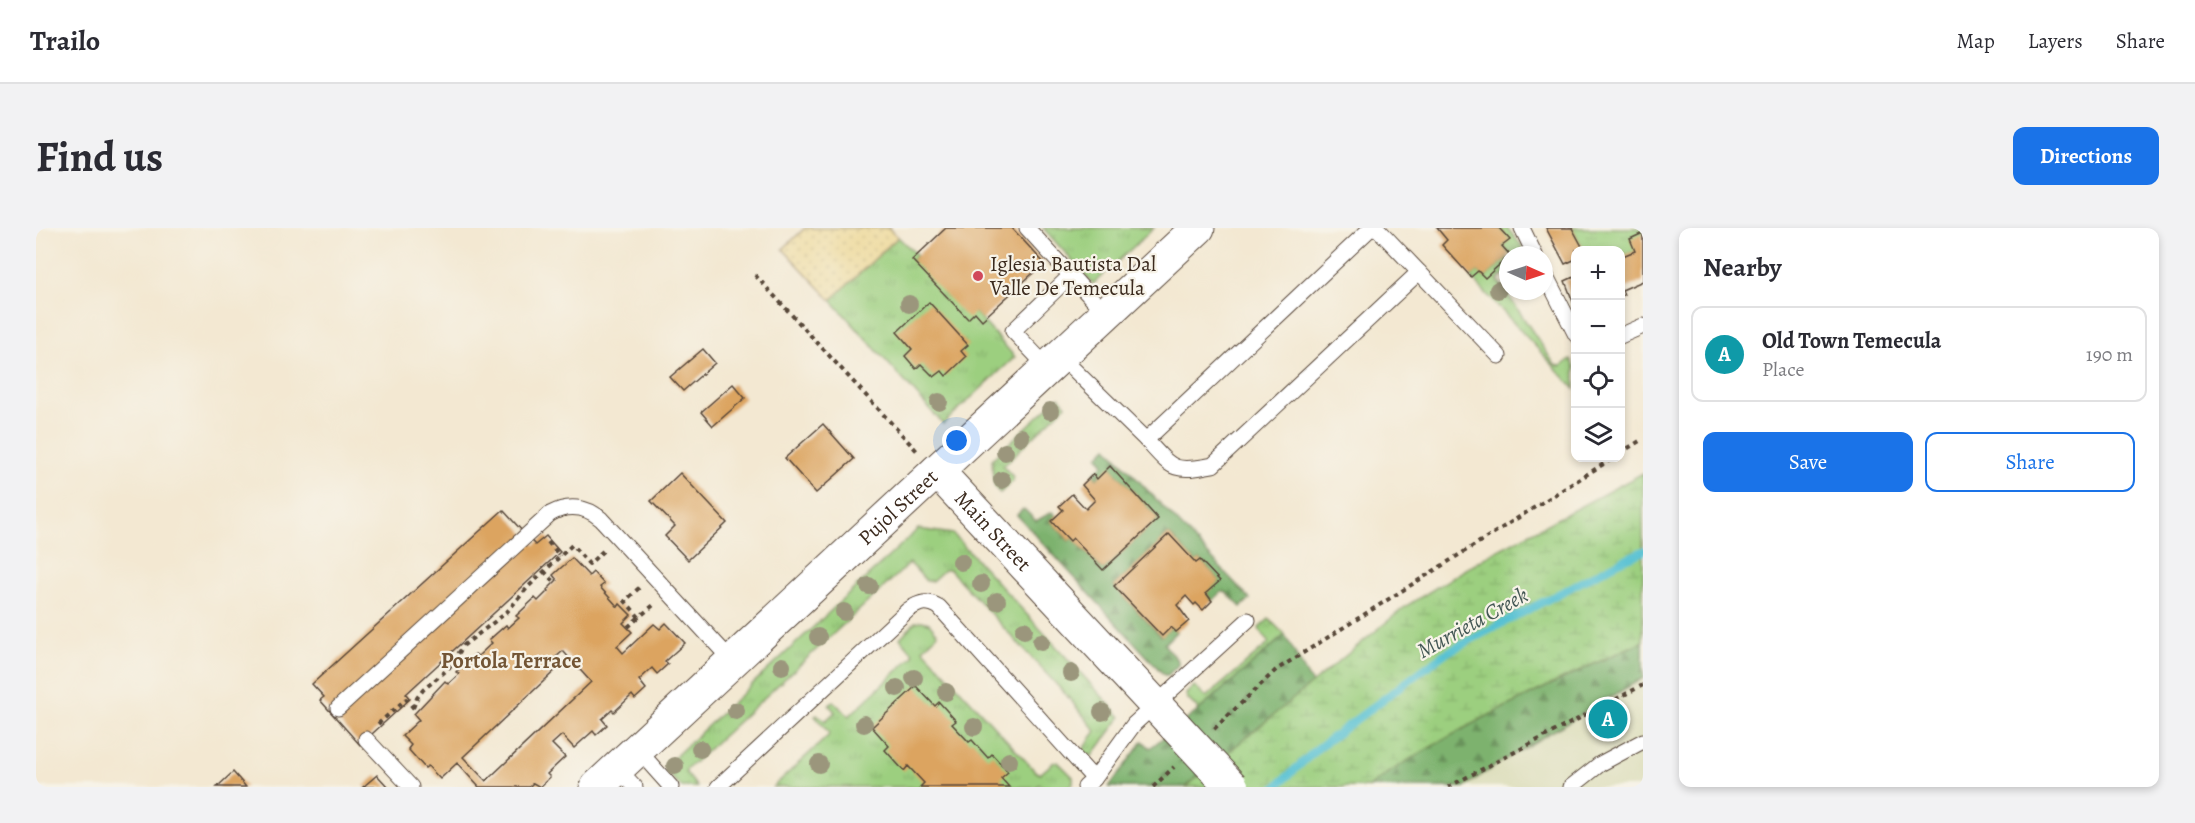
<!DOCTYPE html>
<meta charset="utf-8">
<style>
body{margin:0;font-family:Alegreya,serif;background:#f2f2f3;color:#2b2b33}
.controls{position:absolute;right:18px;top:18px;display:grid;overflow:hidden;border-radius:12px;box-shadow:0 3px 9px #0003}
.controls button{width:54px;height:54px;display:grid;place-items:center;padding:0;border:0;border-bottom:2px solid #e1e1e2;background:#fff;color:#2b2b33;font:30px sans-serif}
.compass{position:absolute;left:1463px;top:18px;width:54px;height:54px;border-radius:50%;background:#fff;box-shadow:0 3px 9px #0003;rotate:93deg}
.you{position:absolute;left:921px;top:213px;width:21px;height:21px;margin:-15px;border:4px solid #fff;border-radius:50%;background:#1a73e8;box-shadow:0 0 0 9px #1a73e833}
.badge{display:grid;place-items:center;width:39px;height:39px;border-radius:50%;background:#1a73e8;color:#fff;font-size:20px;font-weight:700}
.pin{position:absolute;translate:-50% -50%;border:3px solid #fff;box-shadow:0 2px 6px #0006}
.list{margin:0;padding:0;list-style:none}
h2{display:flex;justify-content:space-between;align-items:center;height:78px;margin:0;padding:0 24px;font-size:26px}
h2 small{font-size:20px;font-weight:400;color:#7c7c81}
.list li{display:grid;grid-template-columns:39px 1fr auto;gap:18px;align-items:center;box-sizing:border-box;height:96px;margin:0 12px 12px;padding:0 12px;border:2px solid #e1e1e2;border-radius:12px}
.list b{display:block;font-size:22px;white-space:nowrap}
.list p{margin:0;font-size:20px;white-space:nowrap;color:#7c7c81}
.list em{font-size:20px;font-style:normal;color:#7c7c81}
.actions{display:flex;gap:12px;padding:18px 24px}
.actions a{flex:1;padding:14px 0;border:2px solid #1a73e8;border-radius:12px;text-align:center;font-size:21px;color:#1a73e8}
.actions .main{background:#1a73e8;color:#fff}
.icon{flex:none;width:33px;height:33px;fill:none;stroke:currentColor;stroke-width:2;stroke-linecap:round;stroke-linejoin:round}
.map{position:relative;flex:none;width:1607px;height:559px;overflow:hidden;border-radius:12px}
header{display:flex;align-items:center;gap:36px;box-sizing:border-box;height:84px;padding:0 30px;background:#fff;border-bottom:2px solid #e1e1e2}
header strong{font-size:28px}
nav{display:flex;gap:33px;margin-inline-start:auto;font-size:21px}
.intro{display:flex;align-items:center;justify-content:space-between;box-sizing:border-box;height:144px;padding:0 36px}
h1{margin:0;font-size:42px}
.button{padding:15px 27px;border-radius:12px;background:#1a73e8;color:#fff;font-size:21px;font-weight:700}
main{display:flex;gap:36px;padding:0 36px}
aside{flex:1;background:#fff;border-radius:12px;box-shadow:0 3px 9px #0003}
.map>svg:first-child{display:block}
</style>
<header>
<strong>Trailo</strong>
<nav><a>Map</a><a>Layers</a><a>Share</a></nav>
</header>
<div class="intro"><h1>Find us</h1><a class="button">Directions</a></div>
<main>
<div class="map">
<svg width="1607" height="559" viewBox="0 0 1607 559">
<defs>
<pattern id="grass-tufts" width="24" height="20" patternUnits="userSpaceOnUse" patternTransform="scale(1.5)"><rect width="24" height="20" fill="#9ccf7f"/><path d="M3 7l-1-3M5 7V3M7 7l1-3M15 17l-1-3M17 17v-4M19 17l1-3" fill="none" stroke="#87b26d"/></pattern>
<pattern id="forest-firs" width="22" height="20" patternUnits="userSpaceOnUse" patternTransform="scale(1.5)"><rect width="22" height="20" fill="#7db26e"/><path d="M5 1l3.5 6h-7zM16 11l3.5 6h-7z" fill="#68915a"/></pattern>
<pattern id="wetland-marsh" width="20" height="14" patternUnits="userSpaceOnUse" patternTransform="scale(1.5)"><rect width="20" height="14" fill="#9ccf7f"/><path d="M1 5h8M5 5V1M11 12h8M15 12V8" fill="none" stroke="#87b26d"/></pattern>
<pattern id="sand-dots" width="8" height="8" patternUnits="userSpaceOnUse" patternTransform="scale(1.5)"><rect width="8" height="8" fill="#eeda9e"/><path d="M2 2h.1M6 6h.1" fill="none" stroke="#cdbb88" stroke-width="1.8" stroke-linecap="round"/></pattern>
</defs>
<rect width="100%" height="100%" fill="#f7f3e8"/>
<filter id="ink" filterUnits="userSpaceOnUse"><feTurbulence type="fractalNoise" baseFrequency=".0167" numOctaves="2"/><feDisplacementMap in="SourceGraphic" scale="12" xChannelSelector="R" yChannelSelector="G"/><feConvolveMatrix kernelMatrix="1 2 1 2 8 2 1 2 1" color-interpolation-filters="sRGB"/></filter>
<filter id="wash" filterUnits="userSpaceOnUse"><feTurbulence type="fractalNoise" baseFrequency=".008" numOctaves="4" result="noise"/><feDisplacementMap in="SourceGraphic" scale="24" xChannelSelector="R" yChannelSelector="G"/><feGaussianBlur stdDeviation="1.35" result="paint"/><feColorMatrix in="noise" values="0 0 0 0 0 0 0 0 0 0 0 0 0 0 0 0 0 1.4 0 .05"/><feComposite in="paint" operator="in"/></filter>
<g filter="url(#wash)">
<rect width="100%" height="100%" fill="#f3e8d2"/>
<!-- built -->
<polygon fill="#dddebc" points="1607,450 1607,559 1428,559 1468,532"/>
<!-- grass -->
<g fill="url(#grass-tufts)" stroke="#6c7c4e" stroke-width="1.5">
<polygon points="1007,0 1118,0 1057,56"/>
<polygon points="1536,0 1607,0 1607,5 1599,23 1585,29 1584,22 1548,22"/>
<polygon points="862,9 881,27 876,32 939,84 979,129 907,196 795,72"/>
<path d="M1023,169L1030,177L967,238L977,249V253L964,265C955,259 957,242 956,231Z"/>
<polygon points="882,301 917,306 1085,489 1056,528 1047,524 1049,518 1060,503 1033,470 914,342 908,342 896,353 890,353 874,335 650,542 650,545 661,559 646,559 633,547 631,536"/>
<polygon points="1233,391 1249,407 1163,482 1151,470 1150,466 1158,458 1169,468 1172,468 1232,416 1232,413 1224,403 1223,400"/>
<polygon points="886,393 893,395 902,406 887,421 1000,544 1004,546 1018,534 1022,534 1037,549 1037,555 1033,559 1006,559 1003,556 1000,559 737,559 792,508 793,505 779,488 781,486 789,493 799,484 793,477 797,473 813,488 877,428 877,425 864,410 879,394"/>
</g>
<!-- forest -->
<g fill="url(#forest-firs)" stroke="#5c6e46" stroke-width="1.5">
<polygon points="1071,219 1214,371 1205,379 1190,364 1186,364 1176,373 1170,365 1183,352 1164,332 1160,335 1133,306 1078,358 1125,408 1135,399 1140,404 1128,416 1142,433 1142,437 1132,447 1128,447 981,287 986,282 989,282 1000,293 1016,284 1020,288 1015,293 1033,313 1037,310 1067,342 1122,291 1075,239 1061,251 1057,246 1068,236 1062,228"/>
<polygon points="1249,407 1276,456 1150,559 1073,559 1107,513 1114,520 1163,482"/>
<path d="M1607,413V450L1468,532L1428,559H1333C1364,535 1400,516 1434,497C1491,467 1549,440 1607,413Z"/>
</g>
<!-- wetland -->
<path fill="url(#wetland-marsh)" stroke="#6c7c4e" stroke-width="1.5" d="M1607,245V413C1549,440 1491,467 1434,497C1400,516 1364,535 1333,559H1150L1370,378L1453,327Z"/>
<!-- sand -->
<polygon fill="url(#sand-dots)" stroke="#94825e" stroke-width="1.5" points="769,0 853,0 862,9 795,72 747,21"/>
<!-- garden -->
<g fill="#9ccf7f" stroke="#6c7c4e" stroke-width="1.5">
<polygon points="1463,0 1471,0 1486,18 1487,27 1474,27 1466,18 1473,12"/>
<polygon points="1472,29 1472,43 1462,52 1519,137 1525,138 1535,131 1539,139 1539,161 1435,49 1442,43 1449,50"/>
</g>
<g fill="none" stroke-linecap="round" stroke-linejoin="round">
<!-- stream -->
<polyline stroke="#57c1d3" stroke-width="8" points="1240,559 1282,520 1408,426 1583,334 1607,323"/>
</g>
<g id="blocks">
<!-- building -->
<g fill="#dca461" fill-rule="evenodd">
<polygon points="910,0 976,0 1008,35 946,92 939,84 932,91 876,32"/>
<polygon points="1401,0 1463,0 1474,12 1466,18 1474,27 1449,50 1442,43 1435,49 1406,17 1411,12"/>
<polygon points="1510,0 1536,0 1548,22 1540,22 1540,31 1529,36"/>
<polygon points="1607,5 1607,53 1586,62 1588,67 1584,68 1584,29 1599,23 1594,11"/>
<polygon points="1540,48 1540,78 1539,79 1529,53"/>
<polygon points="893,74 932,117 925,123 930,129 910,148 906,143 898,149 885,136 880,141 869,128 876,121 861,104"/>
<polygon points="667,121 679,135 647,163 634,149"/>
<polygon points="697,156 709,170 677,198 665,184"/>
<polygon points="787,196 818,231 780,265 749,230"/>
<polygon points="1074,238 1122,291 1067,342 1037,310 1034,313 1015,293 1027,282 1023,278 1036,266 1050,281 1059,272 1046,257 1057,246 1061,251"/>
<polygon points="644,245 691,295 652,332 629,308 639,298 615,273"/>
<polygon points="467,282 499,317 510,308 524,324 370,466 374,471 324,517 284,472 288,469 276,456"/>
<polygon points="1133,306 1160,335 1164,332 1184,353 1170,365 1176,373 1167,382 1160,375 1158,377 1150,368 1141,377 1153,393 1140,404 1135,399 1126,408 1078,358"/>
<path d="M536,330L553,348L557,344L568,356L564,359L582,379L584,376L595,387L587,395L596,404L581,418L587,425L618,396L624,401L630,395L649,415L629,433L632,436L621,446L616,440L603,452L610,461L599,471L596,467L578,484L576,482L566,491L571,497L560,507L557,503L538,520L526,507L516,516L529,529L511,546L514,549L504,559L497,555L493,559H443L421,535L404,551L392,538L389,540L372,521L375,517L366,508L383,492L378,486L409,453L412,456L423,446L420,444L439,426L442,428L456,415L453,412L470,397L472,400L483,390L480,388L499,370L502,373L512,363L511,362L521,352L517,347ZM527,423L555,454L450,553L427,529L526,436L519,430Z"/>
<polygon points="880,458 899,478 903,474 920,493 916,496 933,514 936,512 952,530 956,526 972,544 965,550 973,559 884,559 888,555 872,538 868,543 849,522 853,518 836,499"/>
<polygon points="197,544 210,559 181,559"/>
<polygon points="341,547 352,559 327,559"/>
</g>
</g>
</g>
<g filter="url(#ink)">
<use href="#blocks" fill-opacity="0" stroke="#574639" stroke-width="1.5"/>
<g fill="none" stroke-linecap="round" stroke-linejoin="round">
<!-- lane casing -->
<g stroke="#574639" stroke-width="17">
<g id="lane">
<polyline points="991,0 1070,86"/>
<polyline points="1341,0 1463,128"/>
<polyline points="1486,0 1499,27"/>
<polyline points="1508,44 1540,107"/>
<polyline points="1584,108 1607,98"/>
<polyline points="1024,128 1110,212 1335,0"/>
<polyline points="1012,140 977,103 1034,48"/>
<path d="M1110,212C1137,241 1136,245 1177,237L1383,44"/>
<path d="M302,480L514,286C532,276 550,278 565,291L696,433"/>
<polyline points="330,511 375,559"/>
<polyline points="601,521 635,559"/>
<polyline points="581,540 599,559"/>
<polyline points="1058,551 1098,496 1212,392"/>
<path d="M682,559L872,382C884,374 891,372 903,379L1058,551L1049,559"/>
<polyline points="1535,559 1564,536 1607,513"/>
</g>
</g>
<!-- secondary casing -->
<g stroke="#574639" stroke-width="35">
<g id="secondary">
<path id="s1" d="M901,243L1140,499"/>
<path id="s2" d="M561,559L1162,0"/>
</g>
</g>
<!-- path -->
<g stroke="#574639" stroke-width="4" stroke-dasharray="4.5 4.5" stroke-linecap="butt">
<polyline points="719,47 881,223"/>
<polyline points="1584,225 1607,211"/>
<polyline points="512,314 524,328"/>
<polyline points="508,343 519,355"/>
<polyline points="603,360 589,373 603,389 619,376"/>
<polyline points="592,399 603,389"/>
<polyline points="377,480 381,470 387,462 412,441 428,417 470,385 493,358 536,317 553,336 568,322"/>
<polyline points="342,496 370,471 380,483"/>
<polyline points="1178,501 1240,442 1577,230"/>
<polyline points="1117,559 1138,539"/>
<polyline points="1412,559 1607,457"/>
</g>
<!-- lane -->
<use href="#lane" stroke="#fff" stroke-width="15"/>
<!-- secondary -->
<use href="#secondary" stroke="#fff" stroke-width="33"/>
<!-- secondary-bridge casing -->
<g stroke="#574639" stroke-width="35" stroke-linecap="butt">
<polyline id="secondary-bridge" points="1140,499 1196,559"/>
</g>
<!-- secondary-bridge -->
<use href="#secondary-bridge" stroke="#fff" stroke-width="33"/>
</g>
<!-- trees -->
<g fill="#9b967c">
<circle cx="1462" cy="62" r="9"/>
<circle cx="873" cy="76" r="9"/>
<circle cx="903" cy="174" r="9"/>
<circle cx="1014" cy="183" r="9"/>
<circle cx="985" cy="209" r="9"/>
<circle cx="969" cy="224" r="9"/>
<circle cx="966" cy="252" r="9"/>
<circle cx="925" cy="334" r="9"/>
<circle cx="945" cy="356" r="9"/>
<circle cx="833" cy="358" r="9"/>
<circle cx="961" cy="373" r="9"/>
<circle cx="808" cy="384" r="9"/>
<circle cx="988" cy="402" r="9"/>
<circle cx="782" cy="409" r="9"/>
<circle cx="1005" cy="414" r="9"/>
<circle cx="746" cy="438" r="9"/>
<circle cx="1035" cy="445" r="9"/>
<circle cx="878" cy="450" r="9"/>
<circle cx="861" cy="460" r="9"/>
<circle cx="910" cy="464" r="9"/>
<circle cx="700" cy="483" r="9"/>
<circle cx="1066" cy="484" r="9"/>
<circle cx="828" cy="496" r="9"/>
<circle cx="938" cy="499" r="9"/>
<circle cx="664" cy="521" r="9"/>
<circle cx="973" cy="533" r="9"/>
<circle cx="783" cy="536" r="9"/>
<circle cx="639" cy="538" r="9"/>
</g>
</g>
<!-- markers -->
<circle fill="#d1495b" stroke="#f7f3e8" stroke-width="2" cx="942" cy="48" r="6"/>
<g text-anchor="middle" stroke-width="4.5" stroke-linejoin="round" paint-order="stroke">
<!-- poi labels -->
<g font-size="21" fill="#3b2a1e" stroke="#f7f3e8" text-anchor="start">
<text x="954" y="43">Iglesia Bautista Dal<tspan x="954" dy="24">Valle De Temecula</tspan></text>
</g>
<!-- street labels -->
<g font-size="21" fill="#3b2a1e" stroke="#f7f3e8">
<text dy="7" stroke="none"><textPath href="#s2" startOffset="411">Pujol Street</textPath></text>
<text dy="7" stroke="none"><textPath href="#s1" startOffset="82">Main Street</textPath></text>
</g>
<!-- water labels -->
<g font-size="22" font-style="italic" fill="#435754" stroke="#f7f3e8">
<text transform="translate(1436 394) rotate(-29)" y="8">Murrieta Creek</text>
</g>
<!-- neighbourhood labels -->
<g font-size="22" font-weight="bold" fill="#735535" stroke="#f7f3e8">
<text x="475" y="440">Portola Terrace</text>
</g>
</g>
</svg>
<div class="controls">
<button>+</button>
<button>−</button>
<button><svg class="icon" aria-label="locate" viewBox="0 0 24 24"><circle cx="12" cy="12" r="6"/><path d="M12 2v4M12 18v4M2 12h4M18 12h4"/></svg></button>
<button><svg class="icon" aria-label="layers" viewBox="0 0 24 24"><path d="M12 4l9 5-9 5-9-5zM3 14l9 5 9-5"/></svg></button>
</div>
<svg class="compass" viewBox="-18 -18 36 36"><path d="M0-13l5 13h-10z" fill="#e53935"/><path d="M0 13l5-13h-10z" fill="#7c7c81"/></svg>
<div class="you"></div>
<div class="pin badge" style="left:1572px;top:491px;background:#0f9aa8">A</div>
</div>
<aside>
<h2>Nearby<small></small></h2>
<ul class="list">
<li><span class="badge" style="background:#0f9aa8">A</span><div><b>Old Town Temecula</b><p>Place</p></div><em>190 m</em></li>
</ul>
<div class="actions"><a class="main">Save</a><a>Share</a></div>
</aside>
</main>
